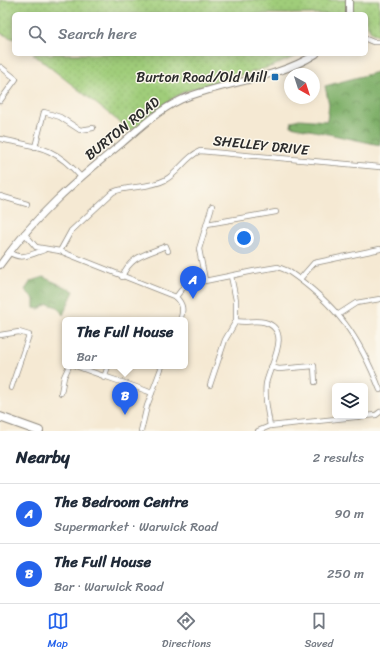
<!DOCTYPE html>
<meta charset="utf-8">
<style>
body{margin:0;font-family:Sriracha,sans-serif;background:#f2f2f3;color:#1f2937}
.controls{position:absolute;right:12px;bottom:12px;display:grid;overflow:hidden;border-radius:6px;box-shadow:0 2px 10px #0003}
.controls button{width:36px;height:36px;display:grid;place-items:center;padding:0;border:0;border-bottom:1px solid #e0e1e3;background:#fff;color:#1f2937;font:20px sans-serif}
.compass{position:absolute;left:284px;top:68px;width:36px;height:36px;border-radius:50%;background:#fff;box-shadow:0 2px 10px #0003;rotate:141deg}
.you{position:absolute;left:244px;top:238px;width:14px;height:14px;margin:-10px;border:3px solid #fff;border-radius:50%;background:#1a73e8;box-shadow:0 0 0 6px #1a73e833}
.badge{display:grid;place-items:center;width:26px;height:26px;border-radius:50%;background:#2563eb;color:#fff;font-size:13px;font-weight:700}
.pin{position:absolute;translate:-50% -33px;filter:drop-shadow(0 1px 2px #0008)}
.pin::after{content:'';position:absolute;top:21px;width:14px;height:12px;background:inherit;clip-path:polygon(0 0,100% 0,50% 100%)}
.popup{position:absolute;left:62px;top:317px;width:126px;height:52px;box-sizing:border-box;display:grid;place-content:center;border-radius:6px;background:#fff;filter:drop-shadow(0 1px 3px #0005);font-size:13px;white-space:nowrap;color:#747a83}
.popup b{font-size:15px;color:#1f2937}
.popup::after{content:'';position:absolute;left:50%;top:100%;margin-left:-8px;border:8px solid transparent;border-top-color:#fff}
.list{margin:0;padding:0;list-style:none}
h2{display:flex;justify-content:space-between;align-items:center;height:52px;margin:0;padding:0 16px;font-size:17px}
h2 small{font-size:13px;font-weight:400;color:#747a83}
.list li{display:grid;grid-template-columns:26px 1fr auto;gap:12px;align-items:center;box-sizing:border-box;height:60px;padding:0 16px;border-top:1px solid #e0e1e3}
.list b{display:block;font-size:15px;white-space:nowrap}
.list p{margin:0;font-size:13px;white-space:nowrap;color:#747a83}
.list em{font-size:13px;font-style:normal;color:#747a83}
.icon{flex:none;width:22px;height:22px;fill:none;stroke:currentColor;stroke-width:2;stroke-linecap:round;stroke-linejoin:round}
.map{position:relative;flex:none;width:380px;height:431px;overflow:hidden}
.search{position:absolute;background:#fff;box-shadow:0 2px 10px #0003;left:12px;right:12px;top:12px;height:44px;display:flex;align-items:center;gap:10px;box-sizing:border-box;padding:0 14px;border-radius:6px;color:#747a83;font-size:15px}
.sheet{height:172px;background:#fff}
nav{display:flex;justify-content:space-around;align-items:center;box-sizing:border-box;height:56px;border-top:1px solid #e0e1e3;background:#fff;font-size:11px;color:#747a83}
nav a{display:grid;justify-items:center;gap:2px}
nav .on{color:#2563eb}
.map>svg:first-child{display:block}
</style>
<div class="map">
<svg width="380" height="431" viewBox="0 0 380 431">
<defs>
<pattern id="forest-crowns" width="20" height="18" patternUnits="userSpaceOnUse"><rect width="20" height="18" fill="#80b06a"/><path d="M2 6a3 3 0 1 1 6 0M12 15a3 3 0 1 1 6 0" fill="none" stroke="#698f57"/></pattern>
<pattern id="park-dots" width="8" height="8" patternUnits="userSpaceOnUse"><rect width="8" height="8" fill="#a0cd7a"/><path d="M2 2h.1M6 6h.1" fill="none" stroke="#8ab06a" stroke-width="1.8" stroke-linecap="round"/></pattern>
</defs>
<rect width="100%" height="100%" fill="#fbf7ec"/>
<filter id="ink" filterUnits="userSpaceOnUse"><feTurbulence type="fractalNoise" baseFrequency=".025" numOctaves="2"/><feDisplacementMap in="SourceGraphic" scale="8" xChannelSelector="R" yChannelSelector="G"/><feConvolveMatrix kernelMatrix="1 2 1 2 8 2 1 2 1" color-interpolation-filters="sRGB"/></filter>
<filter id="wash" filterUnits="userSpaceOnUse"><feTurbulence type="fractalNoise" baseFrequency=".012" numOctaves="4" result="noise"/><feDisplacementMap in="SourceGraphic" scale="16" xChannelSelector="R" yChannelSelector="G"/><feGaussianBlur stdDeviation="0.9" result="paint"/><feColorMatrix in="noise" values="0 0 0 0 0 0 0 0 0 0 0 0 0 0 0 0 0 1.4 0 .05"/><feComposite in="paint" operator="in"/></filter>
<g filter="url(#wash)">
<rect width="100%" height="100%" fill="#f5e9d3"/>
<!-- forest -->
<g fill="url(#forest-crowns)" stroke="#566e4a">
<polygon points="377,72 380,78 380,145 291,126 292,121 299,119 327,121 329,104 325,86"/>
<polygon points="43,277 74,291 63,315 58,307 48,304 39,309 34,308 34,299 25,290 31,281"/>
</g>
<!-- park -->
<g fill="url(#park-dots)" stroke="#667c52">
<polygon points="0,0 379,0 380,35 372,33 366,22 366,14 14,14 14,39 0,33"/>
<polygon points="33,54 301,54 273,66 183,92 159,108 131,131"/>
</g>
</g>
<g filter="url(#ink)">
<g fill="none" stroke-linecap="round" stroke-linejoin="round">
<!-- minor casing -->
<g stroke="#908a7f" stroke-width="6">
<g id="minor">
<polyline points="366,39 373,42 380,42"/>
<polyline points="0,101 16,79 1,67"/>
<path d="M0,139C38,147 54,146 81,177"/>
<polyline points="35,147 44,112 60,117 80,130 93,128"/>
<polyline points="0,196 27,204"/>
<polyline points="207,224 276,212"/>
<path d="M24,233L36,247L60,251L176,297L185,285L254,271L278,267L288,271C336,304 359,336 380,390"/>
<path d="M60,251L71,231L113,192C130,185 148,189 165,180C179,173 185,157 200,151L380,167"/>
<path d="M9,252C21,261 32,254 44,250"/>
<path d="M231,276L236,300V321C245,323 255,320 264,322C294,330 269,366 266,384C264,398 268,412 270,426"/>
<path d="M122,277C130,256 147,254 166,246L168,251"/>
<polyline points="300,279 314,263 380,249"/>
<polyline points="205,280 199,249 212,206"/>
<path d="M176,297C183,304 184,310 180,320"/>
<polyline points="339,314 356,303 380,299"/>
<polyline points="0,335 19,332 29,335 11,388"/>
<path d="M76,366C101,376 127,383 152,393"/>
<polyline points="271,367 279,369 314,366 315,382"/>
<polyline points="104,378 108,366"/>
<polyline points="210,385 225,340 236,321"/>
<polyline points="61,393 64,377 69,366"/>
<polyline points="365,416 376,415 380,412"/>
<polyline points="141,431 147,406 162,366"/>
<polyline points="258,431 270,426 365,416"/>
</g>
</g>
<!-- tertiary casing -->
<g stroke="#908a7f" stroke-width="8">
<g id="tertiary">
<polyline points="349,0 349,14"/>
<path d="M0,265C37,214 73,183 121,144C142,126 164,105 190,96C232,81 278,78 316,54"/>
</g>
</g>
<!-- primary casing -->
<g stroke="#908a7f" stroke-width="10">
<polyline id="primary" points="0,417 39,431"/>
</g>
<!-- minor -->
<use href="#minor" stroke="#fff" stroke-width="4.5"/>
<!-- tertiary -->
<use href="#tertiary" stroke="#fff" stroke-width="6"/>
<!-- primary -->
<use href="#primary" stroke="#fff" stroke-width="8"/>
</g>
</g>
<!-- markers -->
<rect fill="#1f6fb2" stroke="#fbf7ec" stroke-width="1.5" x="271" y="73" width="8" height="8" rx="2"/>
<g text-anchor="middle" stroke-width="3" stroke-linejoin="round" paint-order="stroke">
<!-- poi labels -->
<g font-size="14" fill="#2b2b2b" stroke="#fbf7ec" text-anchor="end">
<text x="267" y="82">Burton Road/Old Mill</text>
</g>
<!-- street labels -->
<g font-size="14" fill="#2b2b2b" stroke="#fbf7ec">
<text transform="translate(122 128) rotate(-39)" y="5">BURTON ROAD</text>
<text transform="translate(261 145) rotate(6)" y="5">SHELLEY DRIVE</text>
</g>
</g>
</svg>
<div class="controls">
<button><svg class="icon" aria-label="layers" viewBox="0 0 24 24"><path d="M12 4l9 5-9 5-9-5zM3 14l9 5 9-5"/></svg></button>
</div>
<svg class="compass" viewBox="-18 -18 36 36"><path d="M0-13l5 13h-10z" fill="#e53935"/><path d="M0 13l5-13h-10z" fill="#747a83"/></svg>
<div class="you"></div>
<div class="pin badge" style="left:193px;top:299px">A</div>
<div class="pin badge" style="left:125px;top:415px">B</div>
<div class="popup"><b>The Full House</b>Bar</div>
<div class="search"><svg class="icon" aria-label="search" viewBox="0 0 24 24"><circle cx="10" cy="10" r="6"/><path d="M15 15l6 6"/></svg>Search here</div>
</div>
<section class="sheet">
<h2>Nearby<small>2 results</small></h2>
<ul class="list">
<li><span class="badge">A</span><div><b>The Bedroom Centre</b><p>Supermarket · Warwick Road</p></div><em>90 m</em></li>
<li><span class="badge">B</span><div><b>The Full House</b><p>Bar · Warwick Road</p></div><em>250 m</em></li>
</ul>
</section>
<nav>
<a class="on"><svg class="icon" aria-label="map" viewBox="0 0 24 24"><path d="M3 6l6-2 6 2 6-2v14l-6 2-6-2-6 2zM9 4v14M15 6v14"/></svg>Map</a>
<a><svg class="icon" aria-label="directions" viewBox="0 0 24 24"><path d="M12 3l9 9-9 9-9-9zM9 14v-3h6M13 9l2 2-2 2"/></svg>Directions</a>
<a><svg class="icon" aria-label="saved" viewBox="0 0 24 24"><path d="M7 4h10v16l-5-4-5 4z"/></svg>Saved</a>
</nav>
